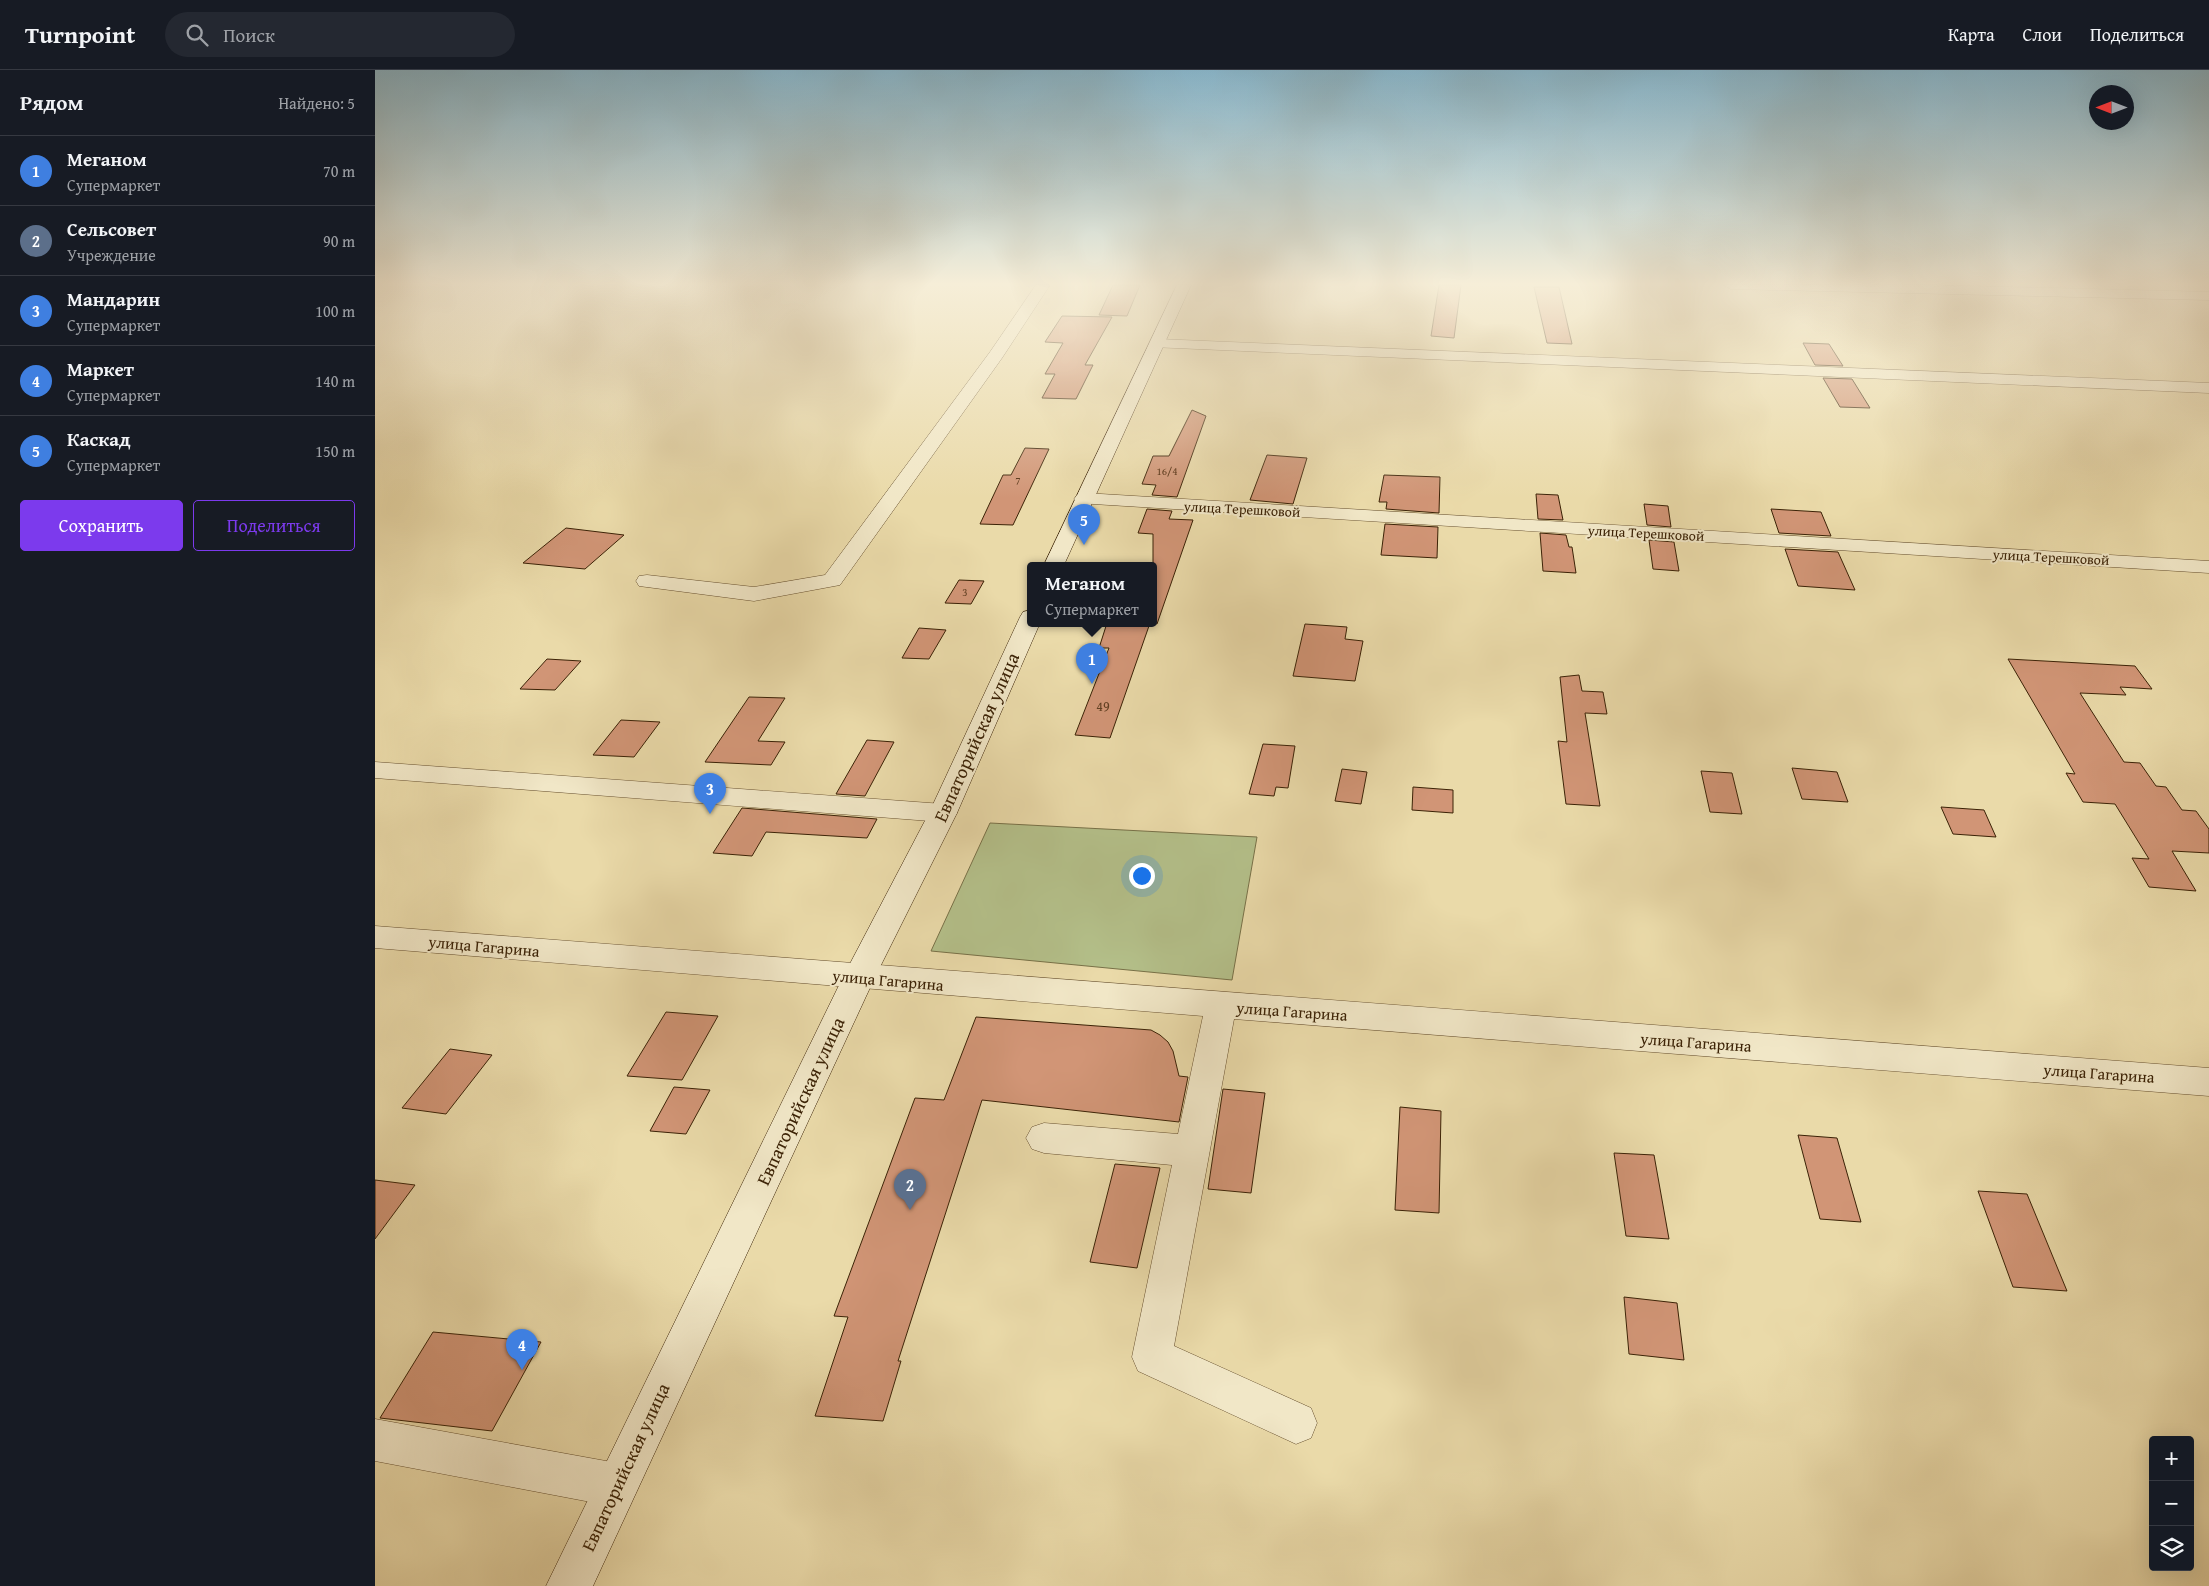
<!DOCTYPE html>
<html lang="ru">
<meta charset="utf-8">
<style>
body{margin:0;font-family:"Gentium Book Plus",serif;background:#242831;color:#f1f3f6}
.controls{position:absolute;right:15px;bottom:15px;display:grid;overflow:hidden;border-radius:5px;box-shadow:0 5px 20px #0002}
.controls button{width:45px;height:45px;display:grid;place-items:center;padding:0;border:0;border-bottom:1px solid #363941;background:#171b24;color:#f1f3f6;font:25px sans-serif}
.compass{position:absolute;left:1714px;top:15px;width:45px;height:45px;border-radius:50%;background:#171b24;box-shadow:0 5px 20px #0002;rotate:270deg}
.you{position:absolute;left:766px;top:805px;width:18px;height:18px;margin:-12px;border:4px solid #fff;border-radius:50%;background:#1a73e8;box-shadow:0 0 0 8px #1a73e833}
.badge{display:grid;place-items:center;width:32px;height:32px;border-radius:50%;background:#7c3aed;color:#fff;font-size:16px;font-weight:700}
.pin{position:absolute;translate:-50% -41px;filter:drop-shadow(0 1px 2px #0008)}
.pin::after{content:'';position:absolute;top:26px;width:18px;height:15px;background:inherit;clip-path:polygon(0 0,100% 0,50% 100%)}
.popup{position:absolute;left:652px;top:492px;width:130px;height:65px;box-sizing:border-box;display:grid;place-content:center;border-radius:5px;background:#171b24;filter:drop-shadow(0 1px 4px #0005);font-size:16px;white-space:nowrap;color:#9ea1a6}
.popup b{font-size:19px;color:#f1f3f6}
.popup::after{content:'';position:absolute;left:50%;top:100%;margin-left:-10px;border:10px solid transparent;border-top-color:#171b24}
.list{margin:0;padding:0;list-style:none}
h2{display:flex;justify-content:space-between;align-items:center;height:65px;margin:0;padding:0 20px;font-size:21px}
h2 small{font-size:16px;font-weight:400;color:#9ea1a6}
.list li{display:grid;grid-template-columns:32px 1fr auto;gap:15px;align-items:center;box-sizing:border-box;height:70px;padding:0 20px;border-top:1px solid #363941}
.list b{display:block;font-size:19px;white-space:nowrap}
.list p{margin:0;font-size:16px;white-space:nowrap;color:#9ea1a6}
.list em{font-size:16px;font-style:normal;color:#9ea1a6}
.actions{display:flex;gap:10px;padding:15px 20px}
.actions a{flex:1;padding:11px 0;border:1px solid #7c3aed;border-radius:5px;text-align:center;font-size:18px;color:#7c3aed}
.actions .main{background:#7c3aed;color:#fff}
.icon{flex:none;width:28px;height:28px;fill:none;stroke:currentColor;stroke-width:2;stroke-linecap:round;stroke-linejoin:round}
.map{position:relative;flex:none;width:1834px;height:1516px;overflow:hidden}
header{display:flex;align-items:center;gap:30px;box-sizing:border-box;height:70px;padding:0 25px;background:#171b24;border-bottom:1px solid #363941}
header strong{font-size:24px}
nav{display:flex;gap:28px;margin-inline-start:auto;font-size:18px}
.search{width:350px;height:45px;background:#242831;display:flex;align-items:center;gap:12px;box-sizing:border-box;padding:0 18px;border-radius:28px;color:#9ea1a6;font-size:19px}
main{display:flex}
aside{flex:1;background:#171b24}
.map>svg:first-child{display:block}
</style>
<header>
<strong>Turnpoint</strong>
<div class="search"><svg class="icon" aria-label="search" viewBox="0 0 24 24"><circle cx="10" cy="10" r="6"/><path d="M15 15l6 6"/></svg>Поиск</div>
<nav><a>Карта</a><a>Слои</a><a>Поделиться</a></nav>
</header>
<main>
<aside>
<h2>Рядом<small>Найдено: 5</small></h2>
<ul class="list">
<li><span class="badge" style="background:#3f7fe0">1</span><div><b>Меганом</b><p>Супермаркет</p></div><em>70 m</em></li>
<li><span class="badge" style="background:#5c6f8a">2</span><div><b>Сельсовет</b><p>Учреждение</p></div><em>90 m</em></li>
<li><span class="badge" style="background:#3f7fe0">3</span><div><b>Мандарин</b><p>Супермаркет</p></div><em>100 m</em></li>
<li><span class="badge" style="background:#3f7fe0">4</span><div><b>Маркет</b><p>Супермаркет</p></div><em>140 m</em></li>
<li><span class="badge" style="background:#3f7fe0">5</span><div><b>Каскад</b><p>Супермаркет</p></div><em>150 m</em></li>
</ul>
<div class="actions"><a class="main">Сохранить</a><a>Поделиться</a></div>
</aside>
<div class="map">
<svg width="1834" height="1516" viewBox="0 0 1834 1516">
<rect width="100%" height="100%" fill="#eadaa9"/>
<filter id="stains"><feTurbulence type="fractalNoise" baseFrequency=".004" numOctaves="4"/><feColorMatrix values="0 0 0 0 .2 0 0 0 0 .09 0 0 0 0 .02 0 0 0 .5 -.17"/></filter>
<radialGradient id="worn" r=".72"><stop offset=".6" stop-color="#630" stop-opacity="0"/><stop offset="1" stop-color="#630" stop-opacity=".3"/></radialGradient>
<!-- green -->
<polygon fill="#b4c08a" stroke="#787148" points="615,753 882,767 857,910 556,881"/>
<!-- building -->
<g fill="#d19576" stroke="#3b2206">
<polygon points="738,215 765,215 752,246 724,245"/>
<polygon points="1064,215 1086,215 1079,268 1056,266"/>
<polygon points="1159,217 1184,217 1197,274 1172,273"/>
<polygon points="687,246 737,247 710,295 718,295 701,329 667,328 680,304 670,304 688,273 670,272"/>
<polygon points="1428,273 1454,274 1468,296 1440,295"/>
<polygon points="1448,308 1477,309 1495,338 1465,337"/>
<polygon points="817,340 831,346 802,427 777,425 781,415 767,414 778,386 794,386"/>
<polygon points="650,378 674,379 638,455 605,454 628,405 636,405"/>
<polygon points="892,385 932,388 918,434 875,430"/>
<polygon points="1009,405 1065,407 1064,443 1011,439 1012,432 1004,432"/>
<polygon points="1161,424 1183,425 1188,450 1163,449"/>
<polygon points="1269,434 1293,436 1296,457 1272,455"/>
<polygon points="772,439 797,441 794,449 818,450 782,554 778,553 778,464 763,463"/>
<polygon points="1396,439 1446,442 1456,466 1404,463"/>
<polygon points="1010,454 1063,457 1062,488 1006,485"/>
<polygon points="191,458 249,465 210,499 148,493"/>
<polygon points="1165,463 1191,465 1194,477 1197,477 1201,503 1168,501"/>
<polygon points="1274,470 1299,472 1304,501 1278,499"/>
<polygon points="1410,479 1463,482 1480,520 1423,516"/>
<polygon points="584,510 609,511 596,534 570,533"/>
<polygon points="732,553 775,553 735,668 700,665 734,578 724,578"/>
<polygon points="930,554 972,557 970,569 988,571 980,611 918,606"/>
<polygon points="544,558 571,560 554,589 527,588"/>
<polygon points="172,589 206,591 180,620 145,619"/>
<polygon points="1633,589 1760,596 1777,619 1745,617 1751,625 1705,623 1749,692 1765,693 1781,716 1791,717 1807,740 1821,741 1834,759 1834,783 1797,781 1821,821 1774,817 1757,788 1774,789 1740,734 1708,732 1691,703 1700,704"/>
<polygon points="1204,605 1207,621 1228,622 1232,644 1210,643 1225,736 1191,734 1183,671 1192,672 1185,607"/>
<polygon points="374,627 410,628 383,671 410,672 396,695 330,692"/>
<polygon points="246,650 285,652 259,687 218,685"/>
<polygon points="492,670 519,672 490,726 461,724"/>
<polygon points="888,674 920,676 913,718 901,717 899,726 874,724"/>
<polygon points="1417,698 1462,702 1473,732 1427,729"/>
<polygon points="967,699 992,702 986,734 960,731"/>
<polygon points="1326,701 1357,703 1367,744 1335,742"/>
<polygon points="1038,717 1078,720 1078,743 1037,740"/>
<polygon points="1566,737 1609,740 1621,767 1578,764"/>
<polygon points="367,738 502,749 492,768 391,762 377,786 338,783"/>
<polygon points="291,942 343,946 307,1010 252,1006"/>
<polygon points="601,947 776,960 785,965 793,972 798,981 804,1006 813,1007 804,1052 607,1030 523,1291 526,1291 508,1351 440,1346 473,1247 459,1246 540,1028 569,1030"/>
<polygon points="75,979 117,985 71,1044 27,1038"/>
<polygon points="299,1017 335,1020 311,1064 275,1061"/>
<polygon points="848,1019 890,1023 876,1123 833,1119"/>
<polygon points="1025,1037 1066,1041 1064,1143 1020,1140"/>
<polygon points="1423,1065 1462,1068 1486,1152 1445,1149"/>
<polygon points="1239,1083 1279,1085 1294,1169 1251,1166"/>
<polygon points="740,1094 785,1098 762,1198 715,1192"/>
<polygon points="0,1110 40,1115 0,1169"/>
<polygon points="1603,1121 1652,1124 1692,1221 1638,1217"/>
<polygon points="1249,1227 1302,1233 1309,1290 1254,1284"/>
<polygon points="58,1262 166,1272 117,1361 5,1348"/>
</g>
<g fill="none" stroke-linecap="round" stroke-linejoin="round">
<!-- street casing -->
<g stroke="#67502f" stroke-width="1">
<g id="street">
<polygon points="661,215 675,215 627,288 465,515 379,531 264,516 261,511 264,506 272,505 379,517 450,505 615,282"/>
<polygon points="1349,215 1552,215 1834,222 1834,230 1356,219"/>
<polygon points="782,269 1834,313 1834,323 777,277 774,274 777,271"/>
<polygon points="709,423 1834,491 1834,503 702,433 699,429 702,425"/>
<polygon points="0,692 568,734 578,737 582,743 578,749 568,752 0,708"/>
<polygon points="0,856 1834,998 1834,1026 859,949 799,1276 936,1338 942,1353 936,1368 921,1374 763,1301 757,1287 797,1095 669,1083 657,1079 651,1068 657,1057 669,1053 803,1064 828,946 0,878"/>
<polygon points="0,1349 242,1393 257,1400 264,1415 257,1430 242,1437 0,1391"/>
</g>
</g>
<!-- secondary casing -->
<g stroke="#3b2206" stroke-width="1">
<g id="secondary">
<polygon points="802,215 816,215 689,495 669,495"/>
<polygon points="656,540 656,553 665,553 582,743 500,907 218,1516 171,1516 468,907 554,743 645,547 648,542"/>
</g>
</g>
<!-- street -->
<use href="#street" fill="#f1e7c7" fill-rule="evenodd"/>
<!-- secondary -->
<use href="#secondary" fill="#f1e7c7" fill-rule="evenodd"/>
</g>
<!-- sky -->
<linearGradient id="sky" x2="0" y2="1"><stop stop-color="#88b7cd"/><stop offset="0.5" stop-color="#f6eed8"/><stop offset="1" stop-color="#f6eed8" stop-opacity="0"/></linearGradient>
<rect width="1834" height="428" fill="url(#sky)"/>
<g text-anchor="middle" stroke-width="4" stroke-linejoin="round" paint-order="stroke">
<!-- far-number labels -->
<g font-size="11" fill="#603f22">
<text x="792" y="405">16/4</text>
<text x="643" y="414">7</text>
<text x="590" y="526">3</text>
</g>
<!-- far-street labels -->
<g font-size="14" fill="#3b2206" stroke="#f1e7c7">
<text transform="translate(867 439) rotate(3)" y="5">улица Терешковой</text>
<text transform="translate(1271 463) rotate(3)" y="5">улица Терешковой</text>
<text transform="translate(1676 487) rotate(3)" y="5">улица Терешковой</text>
</g>
<!-- number labels -->
<g font-size="14" fill="#603f22">
<text x="728" y="641">49</text>
</g>
<!-- street labels -->
<g font-size="16" fill="#3b2206" stroke="#f1e7c7">
<text transform="translate(109 876) rotate(5)" y="6">улица Гагарина</text>
<text transform="translate(513 910) rotate(5)" y="6">улица Гагарина</text>
<text transform="translate(917 941) rotate(4)" y="6">улица Гагарина</text>
<text transform="translate(1321 972) rotate(4)" y="6">улица Гагарина</text>
<text transform="translate(1724 1003) rotate(4)" y="6">улица Гагарина</text>
</g>
<!-- near-street labels -->
<g font-size="19" fill="#3b2206" stroke="#f1e7c7">
<text transform="translate(601 667) rotate(-66)" y="7">Евпаторийская улица</text>
<text transform="translate(425 1031) rotate(-65)" y="7">Евпаторийская улица</text>
<text transform="translate(250 1397) rotate(-65)" y="7">Евпаторийская улица</text>
</g>
</g>
<rect width="100%" height="100%" filter="url(#stains)"/>
<rect width="100%" height="100%" fill="url(#worn)"/>
</svg>
<div class="controls">
<button>+</button>
<button>−</button>
<button><svg class="icon" aria-label="layers" viewBox="0 0 24 24"><path d="M12 4l9 5-9 5-9-5zM3 14l9 5 9-5"/></svg></button>
</div>
<svg class="compass" viewBox="-18 -18 36 36"><path d="M0-13l5 13h-10z" fill="#e53935"/><path d="M0 13l5-13h-10z" fill="#9ea1a6"/></svg>
<div class="you"></div>
<div class="pin badge" style="left:717px;top:614px;background:#3f7fe0">1</div>
<div class="popup"><b>Меганом</b>Супермаркет</div>
<div class="pin badge" style="left:535px;top:1140px;background:#5c6f8a">2</div>
<div class="pin badge" style="left:335px;top:744px;background:#3f7fe0">3</div>
<div class="pin badge" style="left:147px;top:1300px;background:#3f7fe0">4</div>
<div class="pin badge" style="left:709px;top:475px;background:#3f7fe0">5</div>
</div>
</main>
